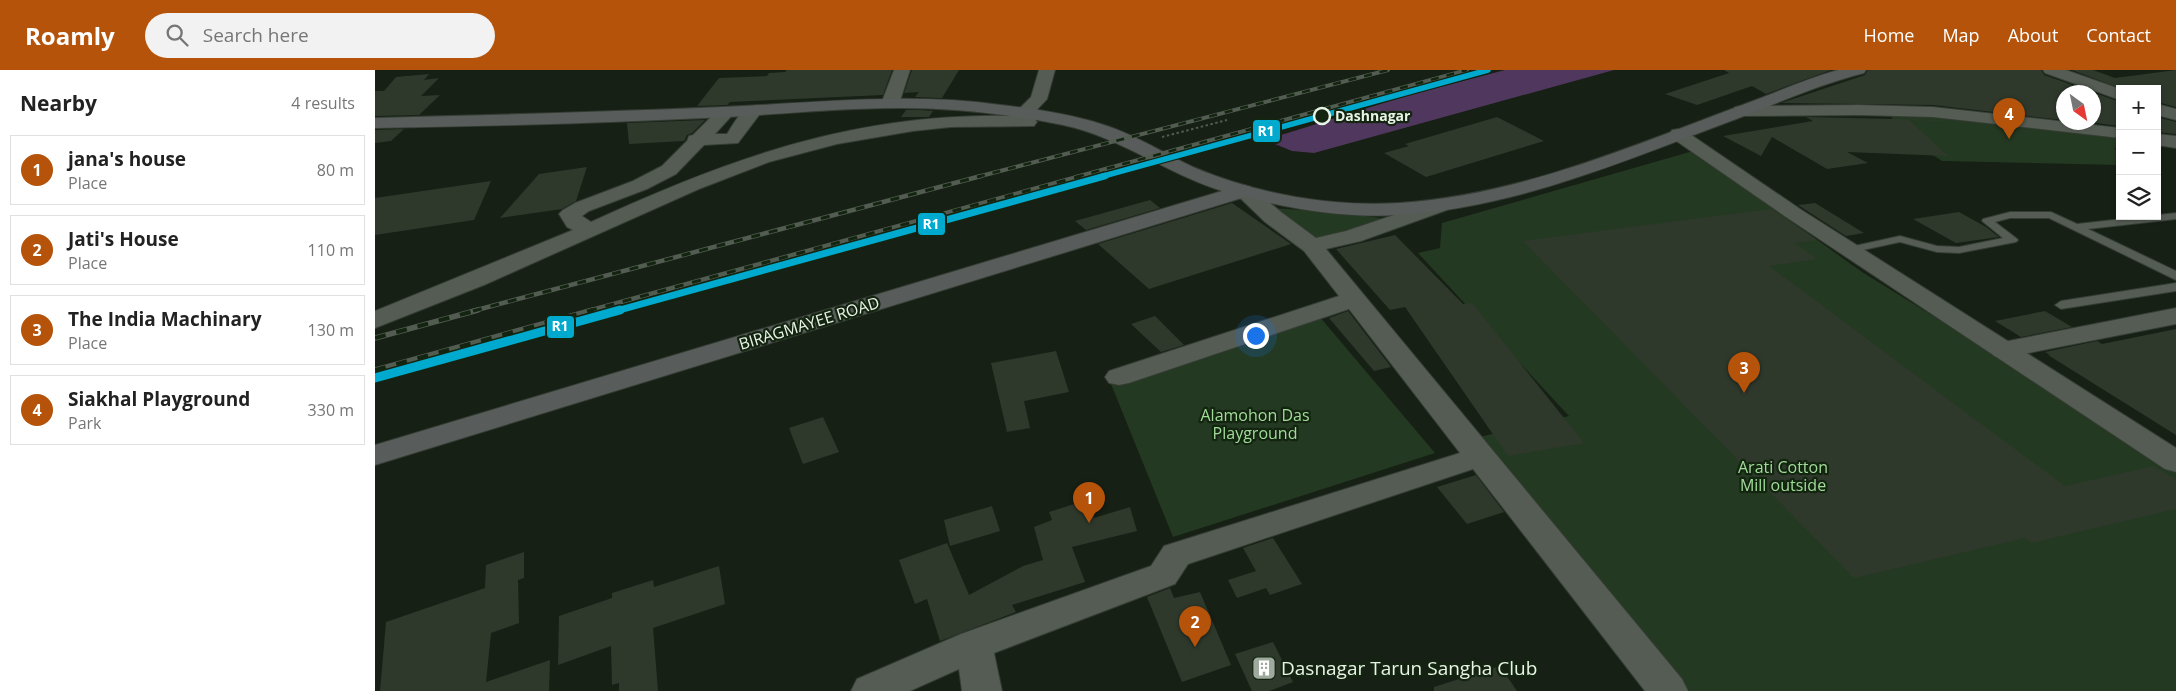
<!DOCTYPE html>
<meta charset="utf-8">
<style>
body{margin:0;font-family:"Open Sans",sans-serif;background:#f2f2f2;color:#222}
.controls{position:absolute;right:15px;top:15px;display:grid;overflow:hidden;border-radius:0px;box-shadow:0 1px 4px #0004}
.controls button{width:45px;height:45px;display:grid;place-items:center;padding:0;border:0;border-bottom:1px solid #e0e0e0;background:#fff;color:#222;font:25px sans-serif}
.compass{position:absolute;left:1681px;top:15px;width:45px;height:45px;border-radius:50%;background:#fff;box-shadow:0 1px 4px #0004;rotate:147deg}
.you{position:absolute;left:880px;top:265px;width:18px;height:18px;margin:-12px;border:4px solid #fff;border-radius:50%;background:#1a73e8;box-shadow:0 0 0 8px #1a73e833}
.badge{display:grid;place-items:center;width:32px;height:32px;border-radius:50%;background:#b45309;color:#fff;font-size:16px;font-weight:700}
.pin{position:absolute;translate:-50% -41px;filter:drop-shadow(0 1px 2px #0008)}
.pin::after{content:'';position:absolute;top:26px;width:18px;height:15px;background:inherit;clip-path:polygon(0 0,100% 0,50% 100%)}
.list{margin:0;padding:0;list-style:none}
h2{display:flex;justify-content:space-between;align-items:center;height:65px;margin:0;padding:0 20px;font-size:21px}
h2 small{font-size:16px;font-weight:400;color:#767676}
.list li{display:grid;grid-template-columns:32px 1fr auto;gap:15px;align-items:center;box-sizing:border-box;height:70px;margin:0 10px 10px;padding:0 10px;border:1px solid #e0e0e0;border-radius:0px}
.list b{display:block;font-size:19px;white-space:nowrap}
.list p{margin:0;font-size:16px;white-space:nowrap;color:#767676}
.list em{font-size:16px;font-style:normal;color:#767676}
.icon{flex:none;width:28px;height:28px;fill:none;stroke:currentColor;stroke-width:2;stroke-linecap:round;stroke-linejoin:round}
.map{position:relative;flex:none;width:1801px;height:621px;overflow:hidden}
header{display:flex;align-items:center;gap:30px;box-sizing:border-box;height:70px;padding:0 25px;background:#b45309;color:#fff}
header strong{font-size:24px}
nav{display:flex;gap:28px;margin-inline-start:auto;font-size:18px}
.search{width:350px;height:45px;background:#f2f2f2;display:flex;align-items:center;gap:12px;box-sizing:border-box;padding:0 18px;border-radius:28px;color:#767676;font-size:19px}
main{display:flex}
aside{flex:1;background:#fff}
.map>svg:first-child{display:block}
</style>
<header>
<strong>Roamly</strong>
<div class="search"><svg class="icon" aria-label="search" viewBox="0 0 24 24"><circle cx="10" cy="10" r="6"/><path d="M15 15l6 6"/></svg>Search here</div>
<nav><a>Home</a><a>Map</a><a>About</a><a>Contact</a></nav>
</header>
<main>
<aside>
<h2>Nearby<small>4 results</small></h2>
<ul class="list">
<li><span class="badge">1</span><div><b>jana's house</b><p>Place</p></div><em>80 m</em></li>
<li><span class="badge">2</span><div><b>Jati's House</b><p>Place</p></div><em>110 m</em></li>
<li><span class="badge">3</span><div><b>The India Machinary</b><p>Place</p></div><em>130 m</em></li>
<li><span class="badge">4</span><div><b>Siakhal Playground</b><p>Park</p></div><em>330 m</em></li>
</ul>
</aside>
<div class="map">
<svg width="1801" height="621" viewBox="0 0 1801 621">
<rect width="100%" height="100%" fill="#162015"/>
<!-- green -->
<g fill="#243921">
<polygon points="1514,45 1589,48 1745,66 1745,78 1739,78 1745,84 1745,95 1567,91 1542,75"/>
<polygon points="1318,81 1487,202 1644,299 1801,402 1801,621 1306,621 1096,369 1194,346 1043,183 1065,178 1067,153"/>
<polygon points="895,138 961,142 1019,150 936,170"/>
<polygon points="944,246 1060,383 798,467 736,314"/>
</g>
<!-- water -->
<polygon fill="#50375d" points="1130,0 1239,0 939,83 917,81 890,70 1031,26"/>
<!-- building -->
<g fill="#2e392c">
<polygon points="412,0 517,0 508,25 355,32 352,35 322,36 344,8 392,6 394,3 410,2"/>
<polygon points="537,0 584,0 567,28 540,27 544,22 529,23"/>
<polygon points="1349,0 1456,0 1391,24 1377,16 1322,35 1290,24 1354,3"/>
<polygon points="1493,0 1666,0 1669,5 1745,32 1745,56 1713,52 1718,52 1718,22 1688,22 1688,50 1558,35 1406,33 1490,5"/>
<polygon points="1697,0 1718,0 1740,8 1801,0 1801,37 1782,32 1782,19 1747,19"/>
<polygon points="54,4 49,10 64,8 46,26 65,25 44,45 0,46 0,21 9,21 21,7"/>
<polygon points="531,40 545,40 558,41 554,47 526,47"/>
<polygon points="1122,47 1169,71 1051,107 1009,83 1034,76 1030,74"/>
<polygon points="1431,47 1567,50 1569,51 1534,50 1573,86 1472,82 1493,93 1452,99 1397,67 1386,86 1348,66 1438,51"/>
<polygon points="1782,47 1801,52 1801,64 1782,62"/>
<polygon points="330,50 317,63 312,65 309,71 254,74 252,53"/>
<polygon points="29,59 16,71 0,73 0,60"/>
<polygon points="212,97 201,131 187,139 125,148 164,104"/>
<polygon points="116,111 99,150 0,165 0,128"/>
<polygon points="775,130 785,138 711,160 700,151"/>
<polygon points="857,133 916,174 774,219 723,174"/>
<polygon points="1440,133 1489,163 1471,166 1423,135"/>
<polygon points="1396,139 1442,170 1419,173 1442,189 1394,196 1690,416 1779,396 1801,410 1801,439 1656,473 1650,468 1479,508 1148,171"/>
<polygon points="1584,142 1611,157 1624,167 1581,173 1538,149"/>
<polygon points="1020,165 1088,234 1097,233 1209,373 1133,386 1030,237 1015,240 961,179"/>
<polygon points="973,241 1016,297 999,301 954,248"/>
<polygon points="1670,241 1697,257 1646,267 1620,251"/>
<polygon points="780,246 809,275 786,282 756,254"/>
<polygon points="1801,259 1801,365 1673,285 1675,285 1670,282 1722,271 1727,274"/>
<polygon points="681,281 694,322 649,331 655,358 632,362 616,293"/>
<polygon points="448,347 464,382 428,394 414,358"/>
<polygon points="1101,405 1129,442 1092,454 1062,417"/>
<polygon points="715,429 719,448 755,437 762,461 697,477 710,512 637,535 641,542 565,571 552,529 540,534 524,490 572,473 594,525 648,496 668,490 659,457 677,450 674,442"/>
<polygon points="617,436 625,461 575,476 569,450"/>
<polygon points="898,468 927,514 895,525 891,518 862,528 853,510 881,501 868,478"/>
<polygon points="149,482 149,508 143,510 144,553 116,563 111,612 175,590 174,621 5,621 11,552 110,518 111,495"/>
<polygon points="344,496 350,534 278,558 283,621 244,621 244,613 237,615 236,576 183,595 184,546 237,528 237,523 278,510 279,517"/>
<polygon points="795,518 799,528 825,522 856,595 807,612 772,527"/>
<polygon points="898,572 918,612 894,621 877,621 860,584"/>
<polygon points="1125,596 1142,621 1059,621 1059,617"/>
</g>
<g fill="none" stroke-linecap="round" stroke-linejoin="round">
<!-- service casing -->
<g stroke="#343c33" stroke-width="2">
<g id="service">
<polygon points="1635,142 1676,142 1702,154 1801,143 1801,149 1713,159 1801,201 1801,210 1674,148 1635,148 1620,152 1641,168 1643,170 1641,172 1584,183 1562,182 1525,172 1474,183 1468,180 1470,178 1525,166 1562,176 1584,177 1628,168 1607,151 1608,149"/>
<polygon points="1801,213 1801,221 1686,239 1680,235 1686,231"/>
</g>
</g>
<!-- minor casing -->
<g stroke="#343c33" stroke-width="2">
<g id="minor">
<polygon points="519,0 535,0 524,34 521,38 509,38 506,34"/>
<path d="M664,0H680L672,29L655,47L659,48L662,52L659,56L576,57L538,61L462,74L394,92L324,119L109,215L0,258V241L198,160L192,157L184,144L188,140L200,133L258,111L287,96L312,71L314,66L318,65L345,38H357L360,42L340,64H352C360,52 369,32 385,36L388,40L363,73L329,75L301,104L272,119L214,141L207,146L216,152C357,87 483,42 641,46L639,44L656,27Z"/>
<polygon points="1668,0 1691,0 1745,19 1745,30 1670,3"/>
<polygon points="1782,34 1801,39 1801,50 1782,45"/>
<polygon points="1484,35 1558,37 1745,58 1745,68 1558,47 1484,45 1366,46 1360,45 1357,41 1360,37 1366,36"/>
<polygon points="1782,64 1801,66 1801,78 1782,75"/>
<polygon points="869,115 876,117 906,142 941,168 971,161 1058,132 1065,130 1072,132 1075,136 1072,140 986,171 951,179 1307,609 1313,621 1270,621 1098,399 813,494 800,514 619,583 627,621 587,621 584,599 535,621 476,621 482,609 586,564 776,496 789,476 1085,383 974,239 754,313 744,315 734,313 730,307 734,301 964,226 929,181 890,152 862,125 859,121 862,117"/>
<polygon points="1801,238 1801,254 1628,288 1619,286 1615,280 1619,274 1628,272"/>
</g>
</g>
<!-- tertiary casing -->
<g stroke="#343c33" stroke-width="2">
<polygon id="tertiary" points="1303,59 1309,60 1425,139 1801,378 1801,402 1790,399 1411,147 1297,68 1294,64 1297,60"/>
</g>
<!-- primary casing -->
<g stroke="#343c33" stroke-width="2">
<path id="primary" d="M1463,0H1491L1489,3C1446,14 1405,32 1364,48C1253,89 1143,138 1023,145C972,148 920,140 870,127L0,395V375L847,121C792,104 745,67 688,55C634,44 579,38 524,38C466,38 409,44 351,47C234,53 117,56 0,58V48C116,45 231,42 347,37C440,33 533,22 626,35C660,39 696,44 729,55C761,65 788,83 818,97C881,124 956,137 1024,133C1148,125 1264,73 1378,31C1407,20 1434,8 1463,0Z"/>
</g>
<!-- path -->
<polyline stroke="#525b51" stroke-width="2" stroke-dasharray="2.5 2.5" stroke-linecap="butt" points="787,67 852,50"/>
<!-- service -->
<use href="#service" fill="#545c53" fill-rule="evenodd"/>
<!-- minor -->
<use href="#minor" fill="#545c53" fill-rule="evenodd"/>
<!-- tertiary -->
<use href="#tertiary" fill="#545c53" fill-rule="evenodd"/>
<!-- primary -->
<use href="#primary" fill="#585c5a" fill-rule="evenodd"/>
<!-- rail-far2 casing -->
<g stroke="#525c51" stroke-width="4">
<g id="rail-far2">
<polyline points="602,107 1013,0"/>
<polyline points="701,107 1092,0"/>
</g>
</g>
<!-- rail-far1 casing -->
<g stroke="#525c51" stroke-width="4.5">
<g id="rail-far1">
<polyline points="98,241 606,106"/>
<polyline points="213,241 706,106"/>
</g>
</g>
<!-- rail casing -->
<g stroke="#525c51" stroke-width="5.5">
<g id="rail">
<polyline points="0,268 103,240"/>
<polyline points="0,300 218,240"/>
</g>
</g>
<!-- rail-far2 -->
<use href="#rail-far2" stroke="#132510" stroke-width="2.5" stroke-dasharray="8" stroke-linecap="butt"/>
<!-- rail-far1 -->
<use href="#rail-far1" stroke="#132510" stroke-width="3" stroke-dasharray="9" stroke-linecap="butt"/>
<!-- rail -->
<use href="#rail" stroke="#132510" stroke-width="4" stroke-dasharray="11" stroke-linecap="butt"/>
<!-- rail-1-far2 casing -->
<g stroke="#132510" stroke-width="8">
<polyline id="rail-1-far2" points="725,107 1113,0"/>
</g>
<!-- rail-1-far1 casing -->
<g stroke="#132510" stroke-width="10">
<polyline id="rail-1-far1" points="241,241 730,106"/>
</g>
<!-- rail-1 casing -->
<g stroke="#132510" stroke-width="12">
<polyline id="rail-1" points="0,308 245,240"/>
</g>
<!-- rail-1-far2 -->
<use href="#rail-1-far2" stroke="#00a9ce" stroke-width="5.5"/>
<!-- rail-1-far1 -->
<use href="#rail-1-far1" stroke="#00a9ce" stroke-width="7"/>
<!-- rail-1 -->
<use href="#rail-1" stroke="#00a9ce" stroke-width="9"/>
</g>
<!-- icons -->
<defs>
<g id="building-square" transform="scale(1.25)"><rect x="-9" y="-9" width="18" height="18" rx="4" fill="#9eaa9d" stroke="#132510"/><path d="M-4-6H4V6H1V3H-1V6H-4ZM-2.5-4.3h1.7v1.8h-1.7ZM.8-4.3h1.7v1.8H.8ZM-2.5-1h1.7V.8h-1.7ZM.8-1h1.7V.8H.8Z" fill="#fff"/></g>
</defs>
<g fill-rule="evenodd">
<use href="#building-square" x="889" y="598"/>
</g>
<!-- markers -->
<circle fill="#132510" stroke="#e8f4e6" stroke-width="2.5" cx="947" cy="46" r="8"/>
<g text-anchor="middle" stroke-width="4.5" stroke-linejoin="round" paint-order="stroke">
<!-- far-stop labels -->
<g font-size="14" font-weight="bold" fill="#e8f4e6" stroke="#132510" text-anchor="start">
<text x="960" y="51">Dashnagar</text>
</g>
<!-- street labels -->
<g font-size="16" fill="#e8f4e6" stroke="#132510">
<text transform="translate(434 253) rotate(-17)" y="6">BIRAGMAYEE ROAD</text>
</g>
<!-- park labels -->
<g font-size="16" fill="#a1db99" stroke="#132510">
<text x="880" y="351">Alamohon Das<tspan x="880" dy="18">Playground</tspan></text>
<text x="1408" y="403">Arati Cotton<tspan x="1408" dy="18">Mill outside</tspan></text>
</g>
<!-- near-poi labels -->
<g font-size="19" fill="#e8f4e6" stroke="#132510" text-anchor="start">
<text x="906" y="605">Dasnagar Tarun Sangha Club</text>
</g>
</g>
<g stroke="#132510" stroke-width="2">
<rect x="877" y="49" width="29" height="24" rx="5" fill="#00a9ce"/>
<rect x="542" y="142" width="29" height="24" rx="5" fill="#00a9ce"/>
<rect x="171" y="245" width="29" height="24" rx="5" fill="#00a9ce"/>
</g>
<g font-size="14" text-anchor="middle" font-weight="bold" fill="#fff">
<text x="891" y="66">R1</text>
<text x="556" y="159">R1</text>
<text x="185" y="261">R1</text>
</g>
</svg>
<div class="controls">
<button>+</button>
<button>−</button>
<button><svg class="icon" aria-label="layers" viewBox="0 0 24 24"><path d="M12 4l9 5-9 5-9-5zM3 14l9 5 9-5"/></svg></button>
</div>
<svg class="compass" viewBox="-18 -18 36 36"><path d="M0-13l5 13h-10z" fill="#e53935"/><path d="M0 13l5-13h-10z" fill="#767676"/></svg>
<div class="you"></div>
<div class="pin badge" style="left:714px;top:453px">1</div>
<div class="pin badge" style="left:820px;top:577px">2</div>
<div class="pin badge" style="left:1369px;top:323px">3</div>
<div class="pin badge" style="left:1634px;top:69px">4</div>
</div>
</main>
